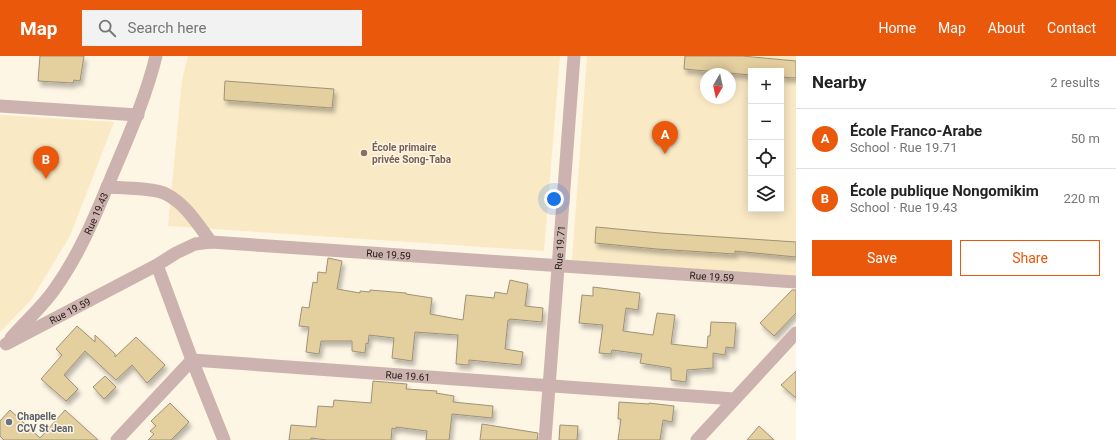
<!DOCTYPE html>
<meta charset="utf-8">
<style>
body{margin:0;font-family:Roboto,sans-serif;background:#f2f2f2;color:#222}
.controls{position:absolute;right:12px;top:12px;display:grid;overflow:hidden;border-radius:0px;box-shadow:0 2px 10px #0003}
.controls button{width:36px;height:36px;display:grid;place-items:center;padding:0;border:0;border-bottom:1px solid #e0e0e0;background:#fff;color:#222;font:20px sans-serif}
.compass{position:absolute;left:700px;top:12px;width:36px;height:36px;border-radius:50%;background:#fff;box-shadow:0 2px 10px #0003;rotate:189deg}
.you{position:absolute;left:554px;top:143px;width:14px;height:14px;margin:-10px;border:3px solid #fff;border-radius:50%;background:#1a73e8;box-shadow:0 0 0 6px #1a73e833}
.badge{display:grid;place-items:center;width:26px;height:26px;border-radius:50%;background:#ea580c;color:#fff;font-size:13px;font-weight:700}
.pin{position:absolute;translate:-50% -33px;filter:drop-shadow(0 1px 2px #0008)}
.pin::after{content:'';position:absolute;top:21px;width:14px;height:12px;background:inherit;clip-path:polygon(0 0,100% 0,50% 100%)}
.list{margin:0;padding:0;list-style:none}
h2{display:flex;justify-content:space-between;align-items:center;height:52px;margin:0;padding:0 16px;font-size:17px}
h2 small{font-size:13px;font-weight:400;color:#767676}
.list li{display:grid;grid-template-columns:26px 1fr auto;gap:12px;align-items:center;box-sizing:border-box;height:60px;padding:0 16px;border-top:1px solid #e0e0e0}
.list b{display:block;font-size:15px;white-space:nowrap}
.list p{margin:0;font-size:13px;white-space:nowrap;color:#767676}
.list em{font-size:13px;font-style:normal;color:#767676}
.actions{display:flex;gap:8px;padding:12px 16px}
.actions a{flex:1;padding:9px 0;border:1px solid #ea580c;border-radius:0px;text-align:center;font-size:14px;color:#ea580c}
.actions .main{background:#ea580c;color:#fff}
.icon{flex:none;width:22px;height:22px;fill:none;stroke:currentColor;stroke-width:2;stroke-linecap:round;stroke-linejoin:round}
.map{position:relative;flex:none;width:796px;height:384px;overflow:hidden}
header{display:flex;align-items:center;gap:24px;box-sizing:border-box;height:56px;padding:0 20px;background:#ea580c;color:#fff}
header strong{font-size:19px}
nav{display:flex;gap:22px;margin-inline-start:auto;font-size:14px}
.search{width:280px;height:36px;background:#f2f2f2;display:flex;align-items:center;gap:10px;box-sizing:border-box;padding:0 14px;border-radius:0px;color:#767676;font-size:15px}
main{display:flex}
aside{flex:1;background:#fff}
.map>svg:first-child{display:block}
</style>
<header>
<strong>Map</strong>
<div class="search"><svg class="icon" aria-label="search" viewBox="0 0 24 24"><circle cx="10" cy="10" r="6"/><path d="M15 15l6 6"/></svg>Search here</div>
<nav><a>Home</a><a>Map</a><a>About</a><a>Contact</a></nav>
</header>
<main>
<div class="map">
<svg width="796" height="384" viewBox="0 0 796 384">
<defs>
<filter id="shadow"><feDropShadow dx="2.5" dy="4.5" stdDeviation="2" flood-color="#0004"/></filter>
</defs>
<rect width="100%" height="100%" fill="#fef6e5"/>
<!-- built -->
<g fill="#f9e9c5" fill-rule="evenodd">
<polygon points="188,0 560,0 544,195 168,170 182,24"/>
<path d="M587,0H796V220L572,204ZM751,15H781V153H751ZM706,18H730V42H706Z"/>
<polygon points="0,59 114,66 70,180 31,244 0,276"/>
</g>
<!-- building -->
<g fill="#e4cf9f" stroke="#9e9278" filter="url(#shadow)">
<polygon points="40,0 84,0 80,25 74,24 73,27 38,25"/>
<polygon points="685,0 742,0 796,5 796,22 781,21 781,15 751,15 751,19 684,13"/>
<polygon points="225,25 334,33 332,52 224,44"/>
<polygon points="596,171 660,177 796,186 796,201 735,195 735,198 657,193 595,187"/>
<polygon points="328,202 342,205 337,233 360,237 360,235 370,236 370,234 406,237 406,238 432,242 430,258 463,264 466,239 494,242 495,236 507,238 510,224 528,228 525,250 543,252 542,266 510,263 510,264 508,264 505,293 523,296 521,309 469,304 469,309 456,308 458,279 415,276 412,305 392,302 394,282 369,279 368,288 366,287 365,297 352,295 352,285 321,285 319,298 306,296 309,271 299,270 302,251 309,252 313,226 317,227 318,216 326,217"/>
<polygon points="593,231 640,237 638,254 626,252 623,275 653,279 657,257 675,259 671,288 707,292 708,280 710,280 711,266 736,267 734,292 726,291 725,299 713,297 713,312 687,314 686,326 671,324 671,312 640,307 642,298 612,294 611,298 599,297 603,269 579,267 582,239 593,240"/>
<polygon points="792,234 796,234 796,257 774,280 760,267"/>
<polygon points="77,270 95,286 95,279 115,298 115,301 136,281 165,309 147,327 132,309 116,324 85,295 64,319 78,333 66,345 41,323 62,299 56,293"/>
<polygon points="796,315 796,342 781,329"/>
<polygon points="105,320 116,331 104,343 93,331"/>
<polygon points="373,325 407,328 406,333 437,335 436,337 454,340 453,346 493,350 492,362 452,358 449,384 426,384 427,375 396,371 396,373 392,372 391,384 327,384 311,382 311,384 289,384 291,369 316,371 318,350 333,351 334,344 371,347"/>
<polygon points="619,346 649,348 649,347 674,350 672,366 663,364 660,384 618,384 621,363 618,363"/>
<polygon points="170,347 189,366 171,384 148,384 154,378 150,375 156,370 151,365"/>
<polygon points="10,354 40,382 65,354 98,384 4,384 0,380 0,365"/>
<polygon points="482,368 538,377 537,384 480,384"/>
<polygon points="560,369 578,370 577,384 559,384"/>
<polygon points="759,370 774,384 747,384"/>
</g>
<g fill="none" stroke-linecap="round" stroke-linejoin="round">
<!-- minor -->
<g stroke="#cdb3af" stroke-width="13">
<polyline points="0,50 138,59"/>
<path d="M107,131C121,132 155,132 166,138C186,148 198,169 211,186"/>
<polyline points="157,209 192,304 224,384"/>
<path id="s1" d="M11,282C25,266 42,251 54,234C80,198 96,158 113,117C129,79 146,41 156,0"/>
<path id="s2" d="M6,288L157,209L176,197L195,188L211,186L796,226"/>
<path id="s3" d="M117,384L192,304L734,343"/>
<path id="s4" d="M545,384L574,0"/>
<polyline points="697,384 796,277"/>
</g>
</g>
<!-- markers -->
<circle fill="#8d6e63" stroke="#fef6e5" stroke-width="1.5" cx="364" cy="97" r="4"/>
<circle fill="#6b7280" stroke="#fef6e5" stroke-width="1.5" cx="9" cy="366" r="4"/>
<g text-anchor="middle" stroke-width="3" stroke-linejoin="round" paint-order="stroke">
<!-- education labels -->
<g font-size="10" font-weight="bold" fill="#785e54" stroke="#fef6e5" text-anchor="start">
<text x="372" y="95">École primaire<tspan x="372" dy="12">privée Song-Taba</tspan></text>
</g>
<!-- street labels -->
<g font-size="10" fill="#252016" stroke="#fef6e5">
<text dy="4" stroke="none"><textPath href="#s1" startOffset="152">Rue 19.43</textPath></text>
<text dy="4" stroke="none"><textPath href="#s4" startOffset="193">Rue 19.71</textPath></text>
<text dy="4" stroke="none"><textPath href="#s2" startOffset="408">Rue 19.59</textPath></text>
<text dy="4" stroke="none"><textPath href="#s2" startOffset="732">Rue 19.59</textPath></text>
<text dy="4" stroke="none"><textPath href="#s2" startOffset="72">Rue 19.59</textPath></text>
<text dy="4" stroke="none"><textPath href="#s3" startOffset="326">Rue 19.61</textPath></text>
</g>
<!-- worship labels -->
<g font-size="10" font-weight="bold" fill="#5b616d" stroke="#fef6e5" text-anchor="start">
<text x="17" y="364">Chapelle<tspan x="17" dy="12">CCV St Jean</tspan></text>
</g>
</g>
</svg>
<div class="controls">
<button>+</button>
<button>−</button>
<button><svg class="icon" aria-label="locate" viewBox="0 0 24 24"><circle cx="12" cy="12" r="6"/><path d="M12 2v4M12 18v4M2 12h4M18 12h4"/></svg></button>
<button><svg class="icon" aria-label="layers" viewBox="0 0 24 24"><path d="M12 4l9 5-9 5-9-5zM3 14l9 5 9-5"/></svg></button>
</div>
<svg class="compass" viewBox="-18 -18 36 36"><path d="M0-13l5 13h-10z" fill="#e53935"/><path d="M0 13l5-13h-10z" fill="#767676"/></svg>
<div class="you"></div>
<div class="pin badge" style="left:665px;top:98px">A</div>
<div class="pin badge" style="left:46px;top:123px">B</div>
</div>
<aside>
<h2>Nearby<small>2 results</small></h2>
<ul class="list">
<li><span class="badge">A</span><div><b>École Franco-Arabe</b><p>School · Rue 19.71</p></div><em>50 m</em></li>
<li><span class="badge">B</span><div><b>École publique Nongomikim</b><p>School · Rue 19.43</p></div><em>220 m</em></li>
</ul>
<div class="actions"><a class="main">Save</a><a>Share</a></div>
</aside>
</main>
